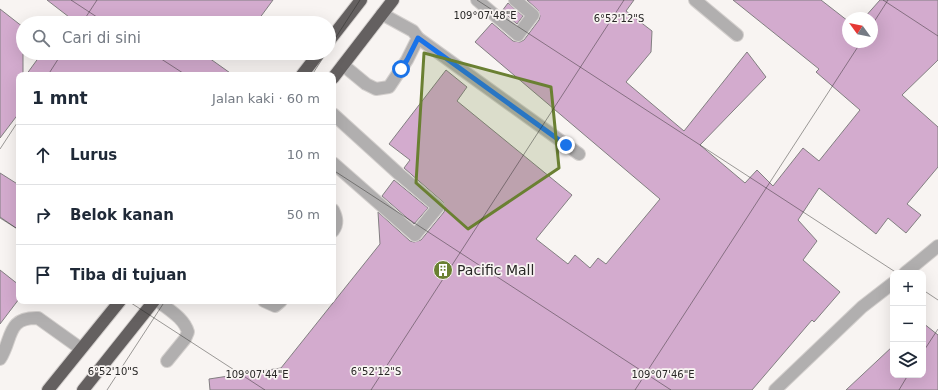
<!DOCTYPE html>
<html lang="id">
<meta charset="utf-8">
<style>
body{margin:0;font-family:"DejaVu Sans",sans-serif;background:#f6f6f7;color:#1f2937}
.controls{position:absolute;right:12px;bottom:12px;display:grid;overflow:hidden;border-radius:8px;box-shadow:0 4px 16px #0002}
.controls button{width:36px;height:36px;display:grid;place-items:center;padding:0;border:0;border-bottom:1px solid #e0e1e3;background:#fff;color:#1f2937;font:20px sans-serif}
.compass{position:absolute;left:842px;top:12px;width:36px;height:36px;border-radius:50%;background:#fff;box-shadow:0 4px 16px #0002;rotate:303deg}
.stop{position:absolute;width:12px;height:12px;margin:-9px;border:3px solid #1a73e8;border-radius:50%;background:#fff}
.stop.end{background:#1a73e8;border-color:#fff;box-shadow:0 1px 4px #0008}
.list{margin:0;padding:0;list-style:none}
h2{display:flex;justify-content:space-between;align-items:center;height:52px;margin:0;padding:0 16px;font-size:17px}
h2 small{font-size:13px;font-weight:400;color:#747a83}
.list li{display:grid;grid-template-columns:26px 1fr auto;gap:12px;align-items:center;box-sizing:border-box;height:60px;padding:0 16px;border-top:1px solid #e0e1e3}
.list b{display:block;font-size:15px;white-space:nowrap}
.list em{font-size:13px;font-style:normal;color:#747a83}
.icon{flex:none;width:22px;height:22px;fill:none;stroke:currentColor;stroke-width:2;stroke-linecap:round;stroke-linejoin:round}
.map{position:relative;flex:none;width:938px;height:390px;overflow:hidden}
.search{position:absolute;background:#fff;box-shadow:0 4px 16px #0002;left:16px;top:16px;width:320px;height:44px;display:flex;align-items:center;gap:10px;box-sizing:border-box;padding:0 14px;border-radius:22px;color:#747a83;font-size:15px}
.panel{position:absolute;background:#fff;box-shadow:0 4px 16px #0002;left:16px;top:72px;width:320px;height:232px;border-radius:8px}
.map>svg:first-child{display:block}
</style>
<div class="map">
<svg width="938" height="390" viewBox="0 0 938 390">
<rect width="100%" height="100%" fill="#f8f4f2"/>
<!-- building -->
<g fill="#d3abce" stroke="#827f81">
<polygon points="47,0 273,0 256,23 65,23 69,17"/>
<polygon points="527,0 634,0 626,11 652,31 651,52 626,82 684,131 747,52 766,77 700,145 745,183 757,170 773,186 803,148 819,161 860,110 816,72 819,69 733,0 821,0 848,21 848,42 872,42 872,18 864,18 880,0 938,0 938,60 902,95 938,127 938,167 907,204 921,215 906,233 888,218 876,234 819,188 798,220 817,241 803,260 840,292 814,322 812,320 752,390 210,390 209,379 281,368 380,244 378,212 410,241 414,242 421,240 444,212 445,208 443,202 404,168 410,160 389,144 446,70 467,87 457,101 572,195 536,239 568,264 575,255 590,268 598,258 606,264 660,199 475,42 492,23 513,41 520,42 524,40 539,20 540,16 538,10"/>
<polygon points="508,3 523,16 517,24 502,11"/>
<polygon points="0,9 23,27 23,75 19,75 19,113 0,138"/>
<polygon points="42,53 202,53 233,75 26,75"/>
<polygon points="0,173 19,185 19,230 0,217"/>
<polygon points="394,180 428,208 414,224 382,196"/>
<polygon points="0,270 19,285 19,299 0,324"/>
<polygon points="923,323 938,335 938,390 846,390 893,346 893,375 923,375"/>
</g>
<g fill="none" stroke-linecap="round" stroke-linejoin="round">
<!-- lane casing -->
<g stroke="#d3cfcd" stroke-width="14">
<g id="lane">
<polyline points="477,0 518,35 533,15 515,0"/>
<polyline points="695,0 737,35"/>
<polyline points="418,38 579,154"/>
<polyline points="343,65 366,84 376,89 389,87 407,60 418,38 413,31 382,14"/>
<polyline points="333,114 399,174 438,207 415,235 333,163"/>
<path d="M333,210C337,218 338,224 333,231"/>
<path d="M158,301C169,310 184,318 188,332L185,339L167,361"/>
<polyline points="264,301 275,306 281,301"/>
<path d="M0,359C13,339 6,317 38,318L80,348"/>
</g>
</g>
<!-- street casing -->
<g stroke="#d3cfcd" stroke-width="14">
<g id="street">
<polyline points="905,273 938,246"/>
<polyline points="775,390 862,307 893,283"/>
</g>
</g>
<!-- highway casing -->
<g stroke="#d3cfcd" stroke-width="14">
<g id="highway">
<polyline points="329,41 361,0"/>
<polyline points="302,75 319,53"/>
<polyline points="333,78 393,0"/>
<polyline points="48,390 120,301"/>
<polyline points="83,390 154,301"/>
</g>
</g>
<!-- lane -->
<use href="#lane" stroke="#b1afaf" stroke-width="12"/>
<!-- street -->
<use href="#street" stroke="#b1afaf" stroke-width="12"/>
<!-- highway -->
<use href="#highway" stroke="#646060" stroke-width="12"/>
</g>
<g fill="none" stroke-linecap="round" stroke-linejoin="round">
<!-- route -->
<polyline stroke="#1a73e8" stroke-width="5" points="401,69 407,60 418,38 566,145"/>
</g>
<!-- marked area -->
<path fill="#6a8032" fill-opacity="0.2" stroke="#6a8032" stroke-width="3" stroke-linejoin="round" d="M424,53L551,87L559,168L468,229L416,183Z"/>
<!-- ticks -->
<path fill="none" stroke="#282726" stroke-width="1" stroke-opacity="0.45" d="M71,0L106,23M477,0L897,273M883,0L938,36M82,23L97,0M872,25L888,0M329,48L360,0M152,53L186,75M48,75L62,53M312,75L326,53M0,149L19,120M333,170L671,390M0,218L19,230M923,290L938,300M128,301L265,390M923,352L938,329M107,390L165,301M371,390L624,0M635,390L861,42M899,390L908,375"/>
<!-- icons -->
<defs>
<g id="building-disc" transform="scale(1)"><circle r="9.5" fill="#6a8032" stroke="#f8f4f2"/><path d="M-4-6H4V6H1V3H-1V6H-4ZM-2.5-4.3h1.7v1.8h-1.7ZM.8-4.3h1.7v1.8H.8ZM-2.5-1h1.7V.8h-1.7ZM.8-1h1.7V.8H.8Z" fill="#fff"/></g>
</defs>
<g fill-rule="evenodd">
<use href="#building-disc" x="443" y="270"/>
</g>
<g text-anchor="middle" stroke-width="3.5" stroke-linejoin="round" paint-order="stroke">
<!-- poi labels -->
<g font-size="14" fill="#282726" stroke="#f8f4f2" text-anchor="start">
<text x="457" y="275">Pacific Mall</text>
</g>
</g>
<g font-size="10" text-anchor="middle" fill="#282726" stroke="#f8f4f2" stroke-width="3.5" stroke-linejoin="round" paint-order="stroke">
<text x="485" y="19">109°07'48"E</text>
<text x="619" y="22">6°52'12"S</text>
<text x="113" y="375">6°52'10"S</text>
<text x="376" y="375">6°52'12"S</text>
<text x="257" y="378">109°07'44"E</text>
<text x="663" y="378">109°07'46"E</text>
</g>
</svg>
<div class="controls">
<button>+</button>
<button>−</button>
<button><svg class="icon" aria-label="layers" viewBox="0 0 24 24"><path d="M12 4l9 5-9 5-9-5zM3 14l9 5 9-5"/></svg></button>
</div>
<svg class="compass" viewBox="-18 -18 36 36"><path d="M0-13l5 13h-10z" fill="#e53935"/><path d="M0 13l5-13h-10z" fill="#747a83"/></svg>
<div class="stop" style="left:401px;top:69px"></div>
<div class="stop end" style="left:566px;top:145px"></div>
<div class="search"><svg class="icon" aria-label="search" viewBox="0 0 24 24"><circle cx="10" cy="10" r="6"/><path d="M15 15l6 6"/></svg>Cari di sini</div>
<section class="panel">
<h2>1 mnt<small>Jalan kaki · 60 m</small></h2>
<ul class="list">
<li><svg class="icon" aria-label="ahead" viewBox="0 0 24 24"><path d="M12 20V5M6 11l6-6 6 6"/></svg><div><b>Lurus</b></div><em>10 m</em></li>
<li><svg class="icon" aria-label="right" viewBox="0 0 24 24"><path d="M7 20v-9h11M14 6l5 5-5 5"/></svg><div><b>Belok kanan</b></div><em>50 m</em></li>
<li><svg class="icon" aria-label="arrive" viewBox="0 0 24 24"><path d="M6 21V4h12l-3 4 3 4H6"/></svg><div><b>Tiba di tujuan</b></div></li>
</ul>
</section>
</div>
